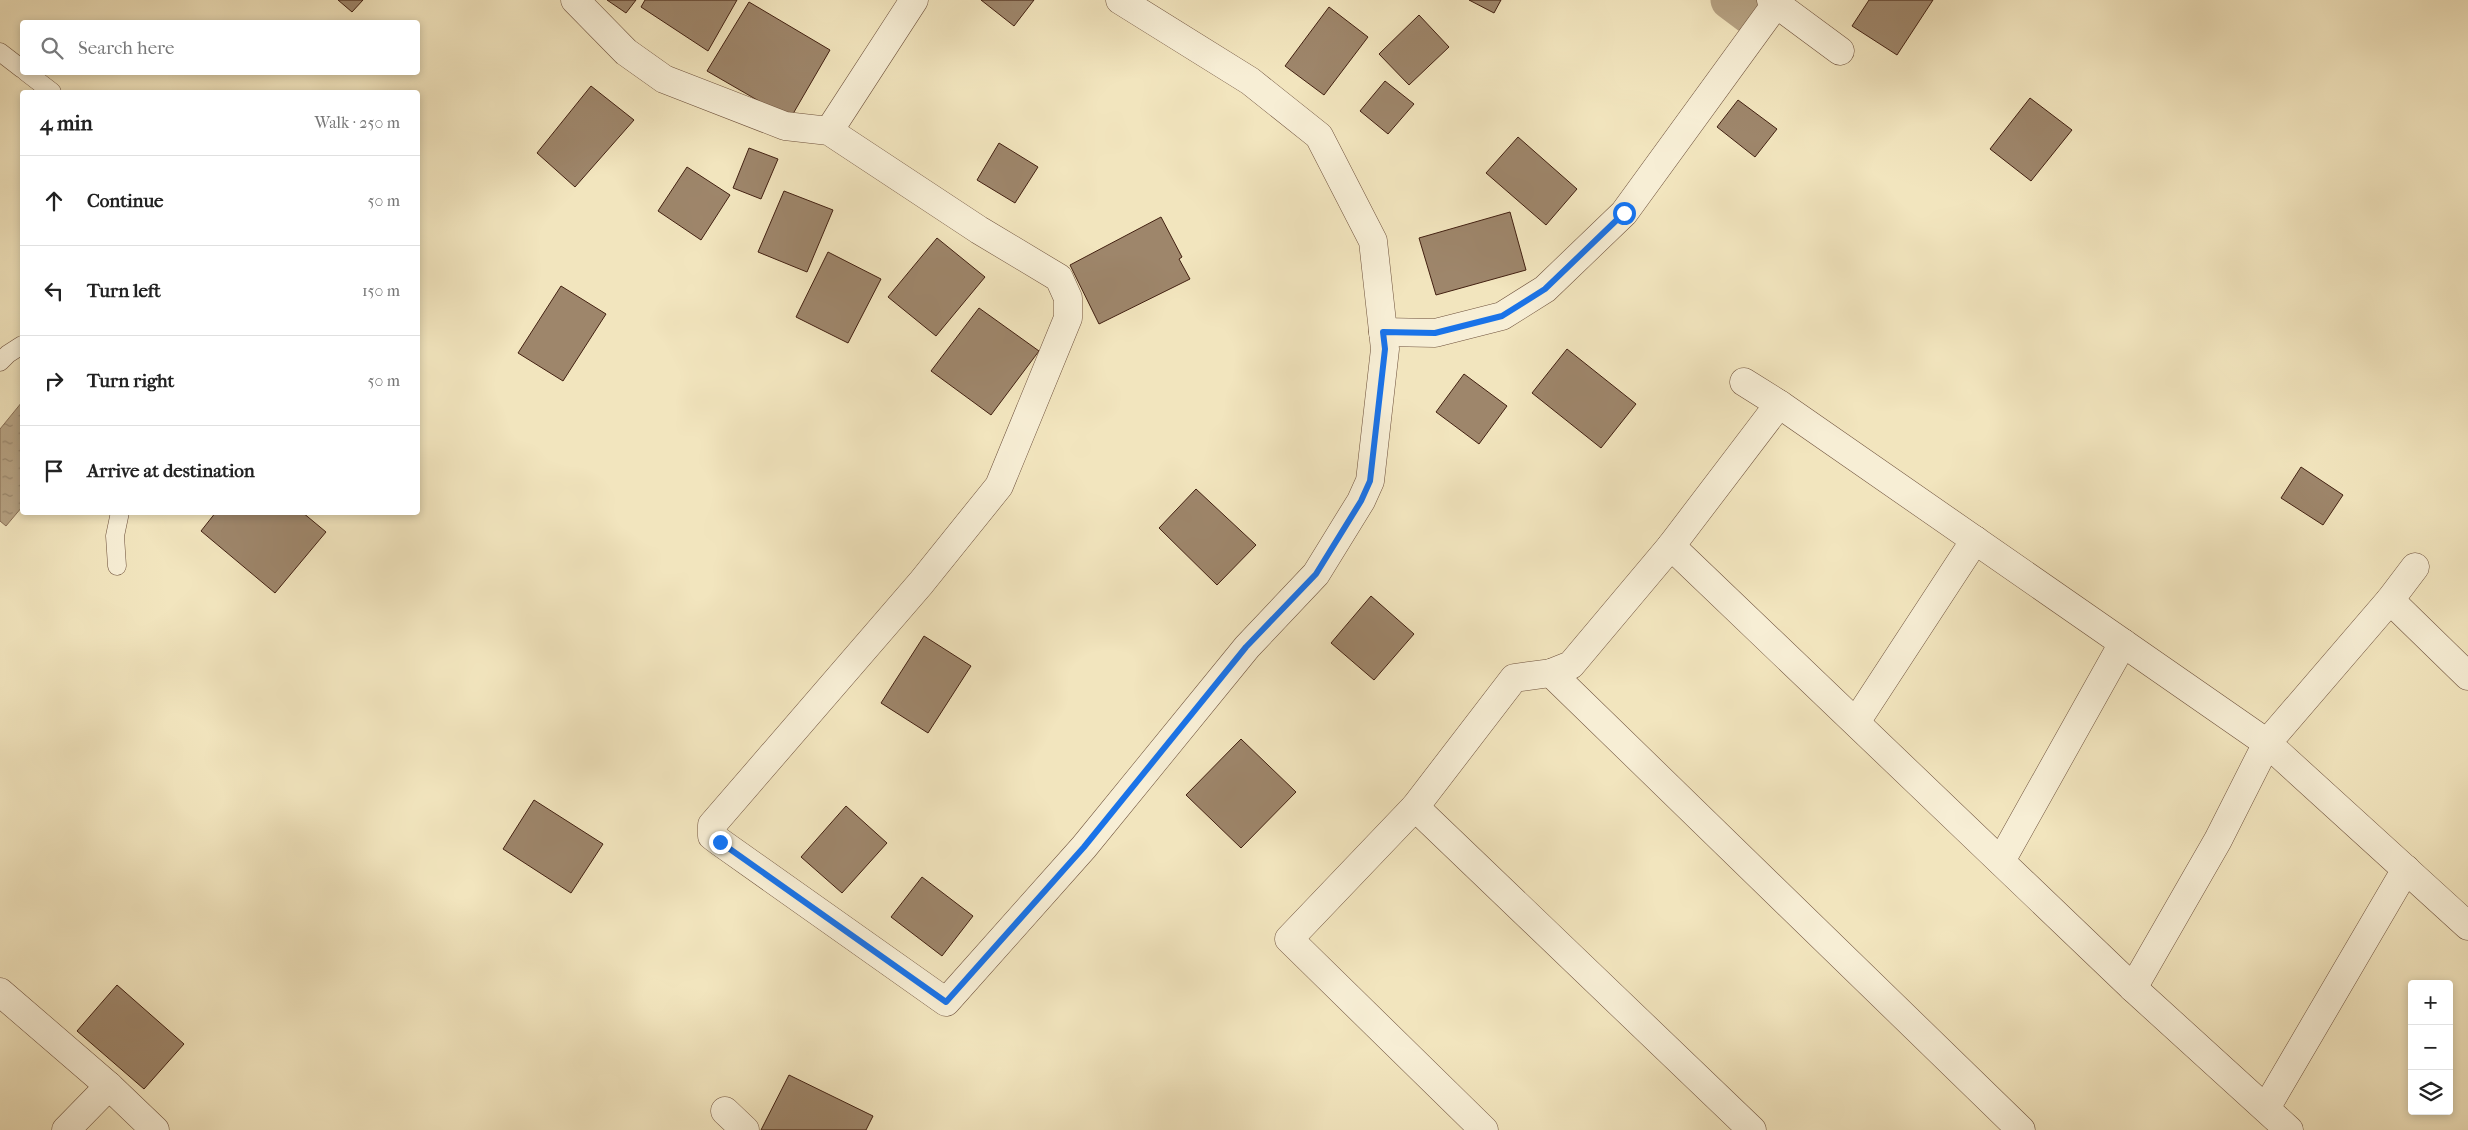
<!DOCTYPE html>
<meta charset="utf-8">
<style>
body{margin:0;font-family:"IM FELL French Canon",serif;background:#f6f6f6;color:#222}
.controls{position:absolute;right:15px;bottom:15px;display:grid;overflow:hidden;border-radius:5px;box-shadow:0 2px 8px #0003}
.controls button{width:45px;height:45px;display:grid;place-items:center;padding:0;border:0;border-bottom:1px solid #e0e0e0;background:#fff;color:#222;font:25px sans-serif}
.stop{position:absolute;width:15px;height:15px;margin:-11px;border:4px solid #1a73e8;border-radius:50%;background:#fff}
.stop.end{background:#1a73e8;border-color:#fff;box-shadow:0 1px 5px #0008}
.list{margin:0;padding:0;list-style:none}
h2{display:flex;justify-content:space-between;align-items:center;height:65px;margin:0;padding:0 20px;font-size:21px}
h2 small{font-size:16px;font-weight:400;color:#767676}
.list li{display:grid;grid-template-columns:32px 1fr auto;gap:15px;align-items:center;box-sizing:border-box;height:90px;padding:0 20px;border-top:1px solid #e0e0e0}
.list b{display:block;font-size:19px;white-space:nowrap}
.list em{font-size:16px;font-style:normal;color:#767676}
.icon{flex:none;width:28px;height:28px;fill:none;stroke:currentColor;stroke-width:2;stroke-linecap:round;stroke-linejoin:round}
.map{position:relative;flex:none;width:2468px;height:1130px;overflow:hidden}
.search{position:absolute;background:#fff;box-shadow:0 2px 8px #0003;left:20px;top:20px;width:400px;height:55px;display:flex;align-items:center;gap:12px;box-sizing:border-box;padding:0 18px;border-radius:5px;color:#767676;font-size:19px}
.panel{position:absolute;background:#fff;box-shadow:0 2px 8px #0003;left:20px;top:90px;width:400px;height:425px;border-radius:5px}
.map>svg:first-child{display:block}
</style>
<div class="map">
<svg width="2468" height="1130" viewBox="0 0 2468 1130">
<defs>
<pattern id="water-ripples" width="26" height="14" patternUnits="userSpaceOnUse" patternTransform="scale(1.25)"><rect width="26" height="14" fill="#b6a283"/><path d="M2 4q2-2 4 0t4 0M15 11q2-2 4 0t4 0" fill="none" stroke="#96846a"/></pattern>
</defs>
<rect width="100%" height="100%" fill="#f2e5be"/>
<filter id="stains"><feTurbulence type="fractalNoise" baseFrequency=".004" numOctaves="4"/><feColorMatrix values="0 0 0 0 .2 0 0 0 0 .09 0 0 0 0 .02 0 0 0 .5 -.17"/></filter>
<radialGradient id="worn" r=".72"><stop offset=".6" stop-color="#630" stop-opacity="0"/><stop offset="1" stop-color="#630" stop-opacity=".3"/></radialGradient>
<!-- water -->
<polygon fill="url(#water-ripples)" stroke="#886e55" points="22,402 22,507 6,526 0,521 0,429"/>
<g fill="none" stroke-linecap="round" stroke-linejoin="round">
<!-- canal -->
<polyline stroke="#b6a283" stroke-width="39" points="1730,0 1750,15"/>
</g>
<!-- building -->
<g fill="#9e866b" stroke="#422011">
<polygon points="338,0 363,0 352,12"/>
<polygon points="607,0 636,0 626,13"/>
<polygon points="645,0 737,0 708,51 641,7"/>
<polygon points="981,0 1034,0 1014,26"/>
<polygon points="1469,0 1501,0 1494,13"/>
<polygon points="1869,0 1933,0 1897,55 1852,26"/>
<polygon points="749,2 830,50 790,119 707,71"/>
<polygon points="1329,7 1368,37 1324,95 1285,66"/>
<polygon points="1419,15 1449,47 1409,85 1379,54"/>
<polygon points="1385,81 1414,104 1388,134 1360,111"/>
<polygon points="591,86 634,120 575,187 537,153"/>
<polygon points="2030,98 2072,130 2031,181 1990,149"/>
<polygon points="1738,100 1777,129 1755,157 1717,127"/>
<polygon points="1518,137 1577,189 1546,225 1486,173"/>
<polygon points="999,143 1038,167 1015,203 977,180"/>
<polygon points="749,148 778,159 761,199 733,188"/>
<polygon points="687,167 730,195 701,240 658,211"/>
<polygon points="784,191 833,210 807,272 758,252"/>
<polygon points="1510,212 1526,270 1436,295 1419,238"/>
<polygon points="1161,217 1182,257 1179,259 1190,279 1099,324 1070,265"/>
<polygon points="937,238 985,277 936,336 888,297"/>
<polygon points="828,252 881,279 848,343 796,317"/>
<polygon points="561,286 606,314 563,381 518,353"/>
<polygon points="979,308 1039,351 991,415 931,371"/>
<polygon points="1567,349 1636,404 1601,448 1532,393"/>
<polygon points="1464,374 1507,406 1479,444 1436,412"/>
<polygon points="2301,467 2343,495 2323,525 2281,498"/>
<polygon points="1196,489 1256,545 1217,585 1159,528"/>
<polygon points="216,512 302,512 326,532 275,593 201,531"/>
<polygon points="1371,596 1414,634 1374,680 1331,643"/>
<polygon points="924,636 971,666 928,733 881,703"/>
<polygon points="1241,739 1296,792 1241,848 1186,795"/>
<polygon points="534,800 603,844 571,893 503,849"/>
<polygon points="846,806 887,843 842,893 801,857"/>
<polygon points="922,877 973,916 942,956 891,917"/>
<polygon points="117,985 184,1044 144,1089 77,1031"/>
<polygon points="789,1075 873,1116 866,1130 761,1130"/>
</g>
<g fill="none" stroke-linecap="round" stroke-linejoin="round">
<!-- lane casing -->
<g stroke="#6e513c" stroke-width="19">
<g id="lane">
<polyline points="0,52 22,69"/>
<polyline points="26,72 52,92"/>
<polyline points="0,362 8,354 22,345"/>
<polyline points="117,566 115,536 120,512"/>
</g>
</g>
<!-- street casing -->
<g stroke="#6e513c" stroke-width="29">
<g id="street">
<polyline points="575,0 626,52 664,79 785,126 829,131 979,230 1059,278 1068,298 1068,318 999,486 921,583 712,825 712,836 720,842 946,1002 1084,847 1247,647 1316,574 1361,501 1370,481 1385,349 1373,241 1319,136 1250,81 1120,0"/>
<polyline points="1771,0 1840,51"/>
<polyline points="829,131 914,0"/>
<polyline points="1383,332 1435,333 1502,316 1545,289 1624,213 1776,4"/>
<polyline points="1744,382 1779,404 2267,743 2468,926"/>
<polyline points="1671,546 2133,988 2289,1130"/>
<polyline points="2390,600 2468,676"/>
<polyline points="1551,673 2021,1130"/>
<polyline points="1856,722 1975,540"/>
<polyline points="1415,807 1752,1130"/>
<polyline points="2001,861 2123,643"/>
<polyline points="2133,988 2218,840 2267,743 2390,600 2415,567"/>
<polyline points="0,992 109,1086 155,1130"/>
<polyline points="2266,1108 2406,869"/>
<polyline points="725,1111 745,1130"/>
<polyline points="66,1130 109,1086"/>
<polyline points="1484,1130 1289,939 1415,807 1514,678 1551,673 1571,665 1671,546 1779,404"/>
</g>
</g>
<!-- lane -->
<use href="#lane" stroke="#f7eed5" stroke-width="18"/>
<!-- street -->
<use href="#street" stroke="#f7eed5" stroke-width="28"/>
</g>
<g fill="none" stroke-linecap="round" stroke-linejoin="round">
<!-- route -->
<polyline stroke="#1a73e8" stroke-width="6" points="720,842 946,1002 1084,847 1246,647 1316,574 1361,501 1370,481 1385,349 1383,332 1435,333 1502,316 1545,289 1624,213"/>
</g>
<rect width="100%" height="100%" filter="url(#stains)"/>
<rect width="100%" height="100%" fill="url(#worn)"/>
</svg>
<div class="controls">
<button>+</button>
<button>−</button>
<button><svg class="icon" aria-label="layers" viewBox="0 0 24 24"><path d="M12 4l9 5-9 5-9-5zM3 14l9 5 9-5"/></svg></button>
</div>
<div class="stop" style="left:1624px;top:213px"></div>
<div class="stop end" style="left:720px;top:842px"></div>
<div class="search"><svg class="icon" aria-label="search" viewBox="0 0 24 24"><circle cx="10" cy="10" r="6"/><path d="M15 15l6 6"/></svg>Search here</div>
<section class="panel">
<h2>4 min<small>Walk · 250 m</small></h2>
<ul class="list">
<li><svg class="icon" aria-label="ahead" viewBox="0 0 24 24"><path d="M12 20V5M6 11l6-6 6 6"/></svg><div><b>Continue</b></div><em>50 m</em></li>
<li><svg class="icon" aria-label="left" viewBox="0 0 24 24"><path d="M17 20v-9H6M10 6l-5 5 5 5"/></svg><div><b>Turn left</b></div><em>150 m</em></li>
<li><svg class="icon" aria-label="right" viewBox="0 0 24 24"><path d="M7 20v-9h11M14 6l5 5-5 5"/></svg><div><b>Turn right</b></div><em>50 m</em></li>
<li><svg class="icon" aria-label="arrive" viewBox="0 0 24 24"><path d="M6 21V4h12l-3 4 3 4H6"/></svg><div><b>Arrive at destination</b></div></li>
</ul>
</section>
</div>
